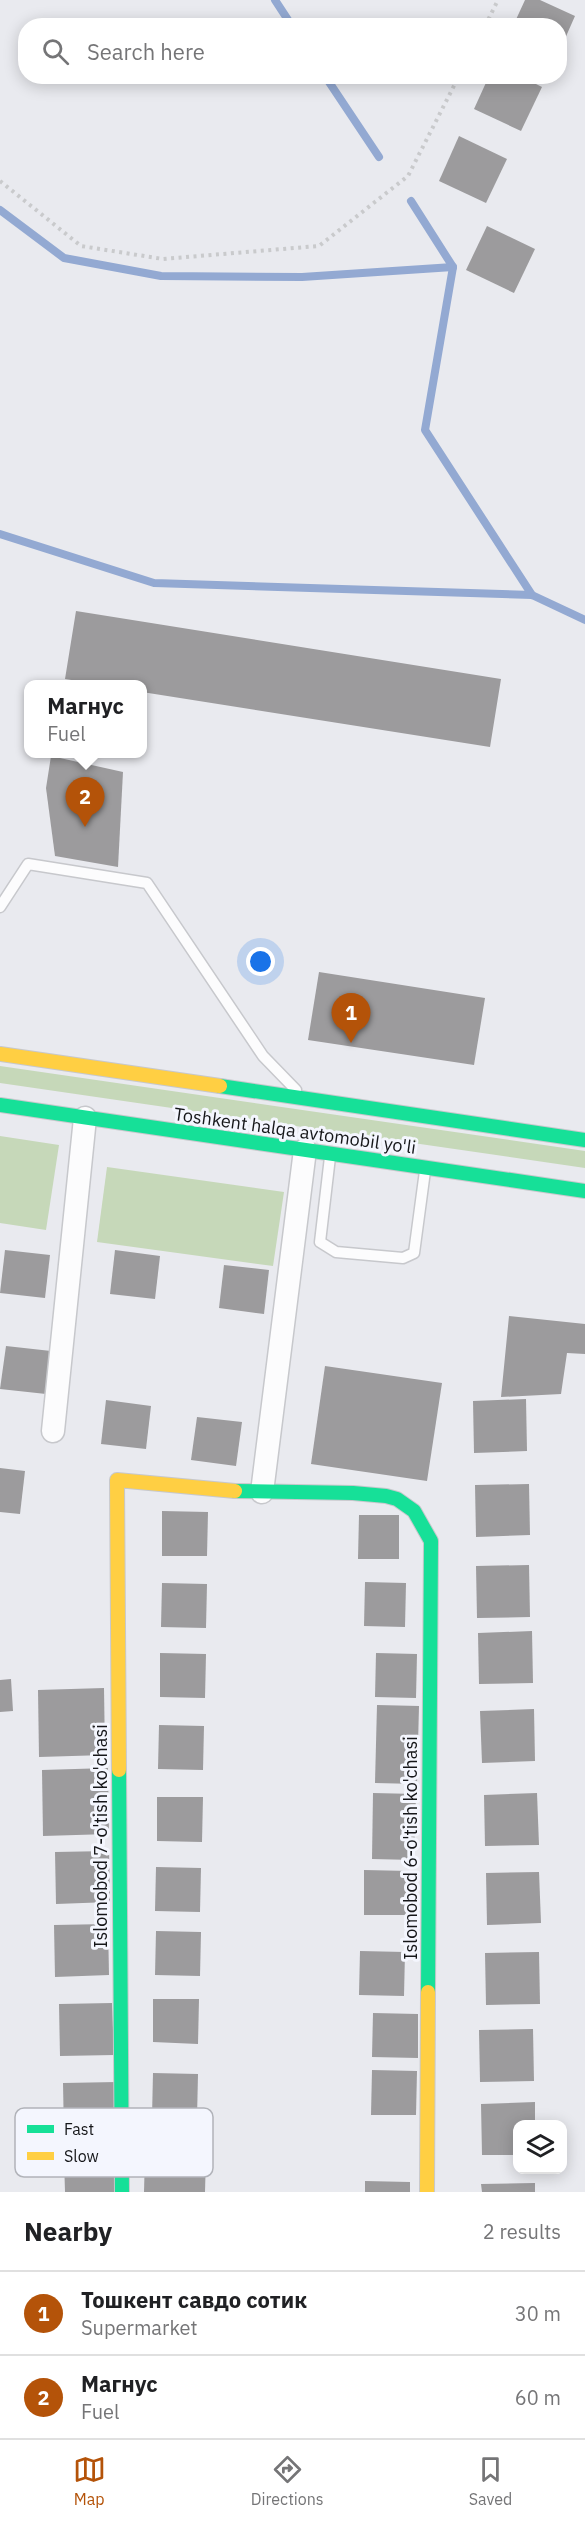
<!DOCTYPE html>
<meta charset="utf-8">
<style>
body{margin:0;font-family:"IBM Plex Sans",sans-serif;background:#f6f6f6;color:#202124}
.controls{position:absolute;right:18px;bottom:18px;display:grid;overflow:hidden;border-radius:12px;box-shadow:0 3px 15px #0003}
.controls button{width:54px;height:54px;display:grid;place-items:center;padding:0;border:0;border-bottom:2px solid #e0e0e0;background:#fff;color:#202124;font:30px sans-serif}
.you{position:absolute;left:261px;top:962px;width:21px;height:21px;margin:-15px;border:4px solid #fff;border-radius:50%;background:#1a73e8;box-shadow:0 0 0 9px #1a73e833}
.badge{display:grid;place-items:center;width:39px;height:39px;border-radius:50%;background:#b45309;color:#fff;font-size:20px;font-weight:700}
.pin{position:absolute;translate:-50% -50px;filter:drop-shadow(0 2px 3px #0008)}
.pin::after{content:'';position:absolute;top:32px;width:21px;height:18px;background:inherit;clip-path:polygon(0 0,100% 0,50% 100%)}
.popup{position:absolute;left:24px;top:680px;width:123px;height:78px;box-sizing:border-box;display:grid;place-content:center;border-radius:12px;background:#fff;filter:drop-shadow(0 2px 4px #0005);font-size:20px;white-space:nowrap;color:#757577}
.popup b{font-size:22px;color:#202124}
.popup::after{content:'';position:absolute;left:50%;top:100%;margin-left:-12px;border:12px solid transparent;border-top-color:#fff}
.list{margin:0;padding:0;list-style:none}
h2{display:flex;justify-content:space-between;align-items:center;height:78px;margin:0;padding:0 24px;font-size:26px}
h2 small{font-size:20px;font-weight:400;color:#757577}
.list li{display:grid;grid-template-columns:39px 1fr auto;gap:18px;align-items:center;box-sizing:border-box;height:84px;padding:0 24px;border-top:2px solid #e0e0e0}
.list b{display:block;font-size:22px;white-space:nowrap}
.list p{margin:0;font-size:20px;white-space:nowrap;color:#757577}
.list em{font-size:20px;font-style:normal;color:#757577}
.icon{flex:none;width:33px;height:33px;fill:none;stroke:currentColor;stroke-width:2;stroke-linecap:round;stroke-linejoin:round}
.map{position:relative;flex:none;width:585px;height:2192px;overflow:hidden}
.search{position:absolute;background:#fff;box-shadow:0 3px 15px #0003;left:18px;right:18px;top:18px;height:66px;display:flex;align-items:center;gap:15px;box-sizing:border-box;padding:0 21px;border-radius:24px;color:#757577;font-size:22px}
.sheet{height:246px;background:#fff}
nav{display:flex;justify-content:space-around;align-items:center;box-sizing:border-box;height:84px;border-top:2px solid #e0e0e0;background:#fff;font-size:16px;color:#757577}
nav a{display:grid;justify-items:center;gap:3px}
nav .on{color:#b45309}
.map>svg:first-child{display:block}
</style>
<div class="map">
<svg width="585" height="2192" viewBox="0 0 585 2192">
<rect width="100%" height="100%" fill="#e9eaef"/>
<!-- green -->
<g fill="#c6d8b9">
<polygon points="0,1066 585,1151 585,1168 0,1083"/>
<polygon points="0,1136 59,1145 46,1230 0,1223"/>
<polygon points="107,1167 284,1192 273,1266 97,1242"/>
</g>
<g fill="none" stroke-linecap="round" stroke-linejoin="round">
<!-- stream -->
<g stroke="#93a9d2" stroke-width="8">
<polyline points="275,0 292,26"/>
<polyline points="325,76 379,157"/>
<polyline points="411,201 453,267 425,430 532,595"/>
<polyline points="0,210 64,258 161,276 302,277 453,267"/>
<polyline points="0,534 154,583 532,595 585,620"/>
</g>
</g>
<!-- building -->
<g fill="#9c9b9d">
<polygon points="525,0 540,0 575,16 560,50 560,26 513,26"/>
<polygon points="489,76 520,76 542,87 521,131 474,109"/>
<polygon points="459,136 507,159 486,203 439,181"/>
<polygon points="487,226 535,249 514,293 466,270"/>
<polygon points="76,611 501,679 490,747 142,692 142,684 97,684 65,679"/>
<polygon points="51,756 123,772 118,867 55,856 46,788"/>
<polygon points="319,972 485,998 474,1065 308,1040"/>
<polygon points="5,1250 50,1255 45,1298 0,1293"/>
<polygon points="115,1250 160,1256 155,1299 110,1294"/>
<polygon points="224,1265 269,1270 264,1314 219,1308"/>
<polygon points="509,1316 585,1324 585,1354 567,1353 561,1394 501,1397"/>
<polygon points="6,1346 51,1351 46,1394 0,1389"/>
<polygon points="325,1366 442,1383 427,1481 311,1464"/>
<polygon points="526,1399 527,1451 474,1453 473,1401"/>
<polygon points="106,1400 151,1406 146,1449 101,1444"/>
<polygon points="197,1417 242,1422 236,1466 191,1460"/>
<polygon points="0,1468 25,1471 20,1514 0,1512"/>
<polygon points="529,1484 530,1535 476,1537 475,1485"/>
<polygon points="162,1511 208,1512 207,1556 162,1556"/>
<polygon points="359,1515 399,1515 399,1559 358,1559"/>
<polygon points="529,1565 530,1617 477,1618 476,1566"/>
<polygon points="365,1582 406,1583 405,1627 364,1626"/>
<polygon points="162,1583 207,1584 206,1628 161,1627"/>
<polygon points="532,1631 533,1683 479,1684 478,1633"/>
<polygon points="160,1653 206,1654 205,1698 160,1697"/>
<polygon points="376,1653 417,1654 416,1698 375,1697"/>
<polygon points="11,1679 13,1711 0,1712 0,1680"/>
<polygon points="104,1688 105,1755 39,1757 38,1690"/>
<polygon points="377,1705 419,1706 417,1784 375,1783"/>
<polygon points="534,1709 535,1761 482,1763 480,1711"/>
<polygon points="159,1725 204,1726 203,1770 158,1769"/>
<polygon points="108,1768 109,1834 43,1836 42,1770"/>
<polygon points="373,1793 416,1794 414,1860 372,1859"/>
<polygon points="537,1793 539,1845 485,1846 484,1795"/>
<polygon points="157,1797 203,1797 202,1842 157,1841"/>
<polygon points="109,1851 110,1902 56,1904 55,1852"/>
<polygon points="156,1867 201,1868 200,1912 155,1911"/>
<polygon points="364,1870 410,1871 409,1915 364,1915"/>
<polygon points="539,1872 541,1923 487,1925 486,1873"/>
<polygon points="108,1924 109,1975 55,1977 54,1925"/>
<polygon points="156,1931 201,1932 200,1976 155,1975"/>
<polygon points="360,1951 405,1952 404,1996 359,1995"/>
<polygon points="539,1952 540,2004 486,2005 485,1953"/>
<polygon points="153,1999 199,1999 198,2044 153,2042"/>
<polygon points="112,2003 114,2055 60,2056 59,2004"/>
<polygon points="373,2013 418,2014 418,2058 372,2057"/>
<polygon points="533,2029 534,2081 480,2082 479,2030"/>
<polygon points="372,2070 417,2071 416,2115 371,2115"/>
<polygon points="153,2073 198,2074 197,2118 152,2117"/>
<polygon points="117,2082 118,2133 64,2135 63,2083"/>
<polygon points="535,2102 535,2124 518,2124 518,2155 482,2155 481,2104"/>
<polygon points="145,2154 206,2155 205,2192 144,2192"/>
<polygon points="118,2157 119,2192 65,2192 64,2158"/>
<polygon points="365,2181 410,2182 410,2192 365,2192"/>
<polygon points="535,2183 535,2192 482,2192 481,2184"/>
</g>
<g fill="none" stroke-linecap="round" stroke-linejoin="round">
<!-- lane casing -->
<g stroke="#c7c8cc" stroke-width="13">
<g id="lane">
<polyline points="0,907 28,864 147,883 263,1056 296,1090"/>
<polyline points="330,1157 320,1242 336,1252 403,1258 414,1253 425,1171"/>
</g>
</g>
<!-- street casing -->
<g stroke="#c7c8cc" stroke-width="25">
<g id="street">
<polyline points="53,1431 85,1118"/>
<polyline points="262,1492 305,1150"/>
</g>
</g>
<!-- fast casing -->
<g stroke="#c7c8cc" stroke-width="16">
<g id="fast">
<polyline points="220,1086 585,1140"/>
<polyline points="0,1105 585,1191"/>
<polyline points="235,1491 353,1493 386,1496 397,1499 414,1511 431,1541 428,1992"/>
<polyline points="119,1770 122,2192"/>
</g>
</g>
<!-- slow casing -->
<g stroke="#c7c8cc" stroke-width="16">
<g id="slow">
<polyline points="0,1054 220,1086"/>
<polyline points="119,1770 117,1480 235,1491"/>
<polyline points="427,2192 428,1992"/>
</g>
</g>
<!-- path -->
<g stroke="#c9cacc" stroke-width="4" stroke-dasharray="3 4.5" stroke-linecap="butt">
<polyline points="485,26 498,0"/>
<polyline points="0,181 81,246 163,259 319,246 408,176 459,76"/>
</g>
<!-- lane -->
<use href="#lane" stroke="#fcfcfd" stroke-width="10"/>
<!-- street -->
<use href="#street" stroke="#fcfcfd" stroke-width="22"/>
<!-- fast -->
<use href="#fast" stroke="#16e098" stroke-width="14"/>
<!-- slow -->
<use href="#slow" stroke="#ffcf43" stroke-width="14"/>
</g>
<g text-anchor="middle" stroke-width="6" stroke-linejoin="round" paint-order="stroke">
<!-- street labels -->
<g font-size="18" fill="#151619" stroke="#f4f6fe">
<text transform="translate(295 1131) rotate(8)" y="6">Toshkent halqa avtomobil yo'li</text>
<text transform="translate(101 1836) rotate(-90)" y="6">Islomobod 7-o'tish ko'chasi</text>
<text transform="translate(411 1848) rotate(-90)" y="6">Islomobod 6-o'tish ko'chasi</text>
</g>
</g>
<!-- legend -->
<rect x="15" y="2108" width="198" height="69" rx="9" fill="#f4f6fe" stroke="#b1b3b9" stroke-width="1.5"/>
<rect x="27" y="2125" width="27" height="8" fill="#16e098"/>
<rect x="27" y="2152" width="27" height="8" fill="#ffcf43"/>
<g font-size="16" fill="#151619">
<text x="64" y="2135">Fast</text>
<text x="64" y="2162">Slow</text>
</g>
</svg>
<div class="controls">
<button><svg class="icon" aria-label="layers" viewBox="0 0 24 24"><path d="M12 4l9 5-9 5-9-5zM3 14l9 5 9-5"/></svg></button>
</div>
<div class="you"></div>
<div class="pin badge" style="left:351px;top:1043px">1</div>
<div class="pin badge" style="left:85px;top:827px">2</div>
<div class="popup"><b>Магнус</b>Fuel</div>
<div class="search"><svg class="icon" aria-label="search" viewBox="0 0 24 24"><circle cx="10" cy="10" r="6"/><path d="M15 15l6 6"/></svg>Search here</div>
</div>
<section class="sheet">
<h2>Nearby<small>2 results</small></h2>
<ul class="list">
<li><span class="badge">1</span><div><b>Тошкент савдо сотик</b><p>Supermarket</p></div><em>30 m</em></li>
<li><span class="badge">2</span><div><b>Магнус</b><p>Fuel</p></div><em>60 m</em></li>
</ul>
</section>
<nav>
<a class="on"><svg class="icon" aria-label="map" viewBox="0 0 24 24"><path d="M3 6l6-2 6 2 6-2v14l-6 2-6-2-6 2zM9 4v14M15 6v14"/></svg>Map</a>
<a><svg class="icon" aria-label="directions" viewBox="0 0 24 24"><path d="M12 3l9 9-9 9-9-9zM9 14v-3h6M13 9l2 2-2 2"/></svg>Directions</a>
<a><svg class="icon" aria-label="saved" viewBox="0 0 24 24"><path d="M7 4h10v16l-5-4-5 4z"/></svg>Saved</a>
</nav>
